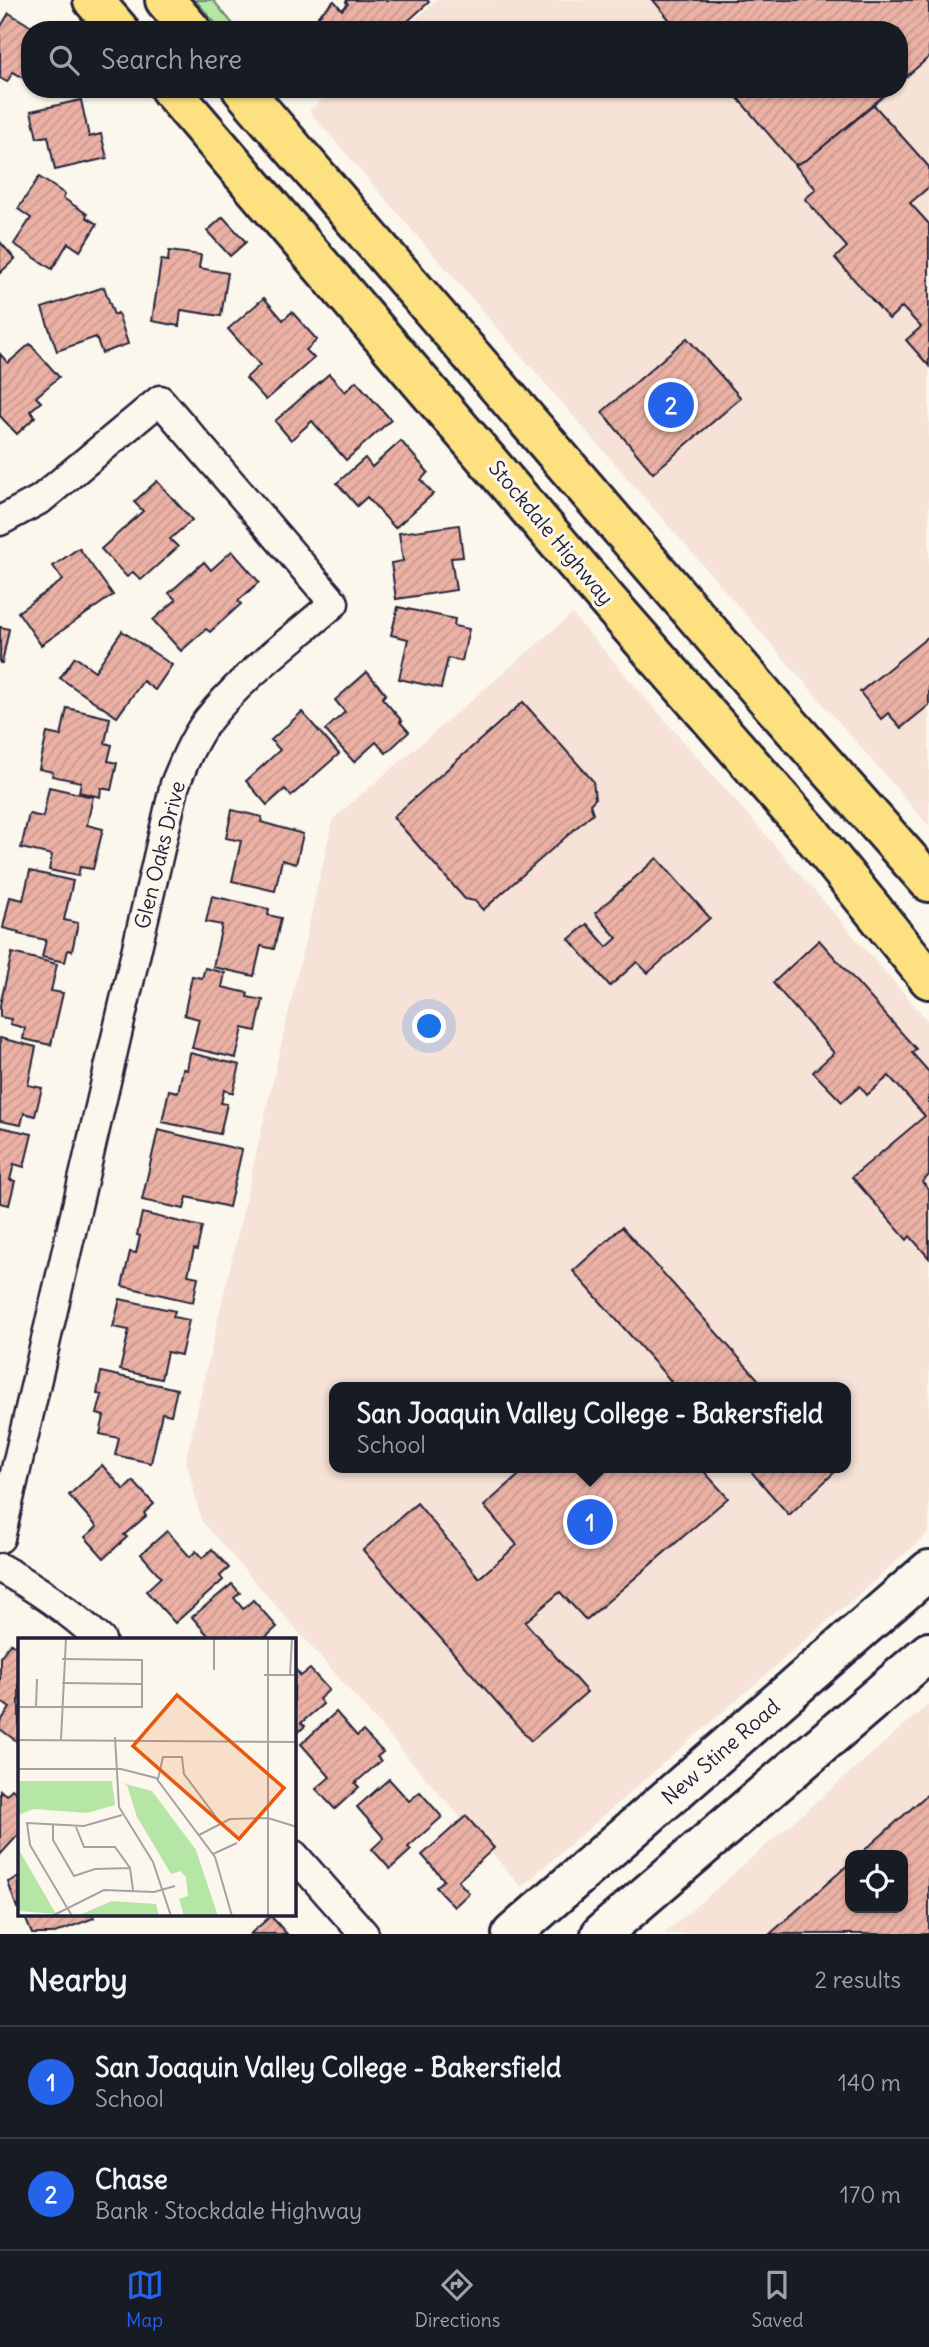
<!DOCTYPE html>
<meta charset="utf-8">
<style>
body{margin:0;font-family:Delius,sans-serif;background:#20242c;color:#f1f3f6}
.controls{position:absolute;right:21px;bottom:21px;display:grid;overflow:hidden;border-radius:14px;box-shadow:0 2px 5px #0004}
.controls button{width:63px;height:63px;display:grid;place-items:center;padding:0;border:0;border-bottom:2px solid #363941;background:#171b24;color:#f1f3f6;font:35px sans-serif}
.you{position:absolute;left:430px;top:1027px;width:24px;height:24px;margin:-18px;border:5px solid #fff;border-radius:50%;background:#1a73e8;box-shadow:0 0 0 10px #1a73e833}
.badge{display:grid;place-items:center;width:46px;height:46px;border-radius:50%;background:#2563eb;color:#fff;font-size:23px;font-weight:700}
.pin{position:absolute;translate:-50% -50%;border:4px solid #fff;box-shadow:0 2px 7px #0006}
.popup{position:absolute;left:329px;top:1382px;width:522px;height:91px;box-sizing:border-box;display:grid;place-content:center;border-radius:14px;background:#171b24;filter:drop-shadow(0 2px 5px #0005);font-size:23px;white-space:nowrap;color:#9ea1a6}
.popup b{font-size:26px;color:#f1f3f6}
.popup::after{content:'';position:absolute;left:50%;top:100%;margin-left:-14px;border:14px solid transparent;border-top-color:#171b24}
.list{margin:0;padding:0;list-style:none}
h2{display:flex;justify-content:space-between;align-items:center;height:91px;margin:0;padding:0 28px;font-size:30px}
h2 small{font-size:23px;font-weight:400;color:#9ea1a6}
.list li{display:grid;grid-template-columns:46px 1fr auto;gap:21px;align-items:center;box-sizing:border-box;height:112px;padding:0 28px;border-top:2px solid #363941}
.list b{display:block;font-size:26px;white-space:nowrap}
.list p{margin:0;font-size:23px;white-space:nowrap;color:#9ea1a6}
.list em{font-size:23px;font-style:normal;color:#9ea1a6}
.icon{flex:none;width:38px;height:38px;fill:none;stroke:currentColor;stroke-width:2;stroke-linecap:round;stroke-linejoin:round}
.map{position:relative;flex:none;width:929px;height:1934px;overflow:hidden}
.search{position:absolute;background:#171b24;box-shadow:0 2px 5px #0004;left:21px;right:21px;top:21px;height:77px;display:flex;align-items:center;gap:18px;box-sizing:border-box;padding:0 24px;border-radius:28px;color:#9ea1a6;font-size:26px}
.sheet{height:315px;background:#171b24}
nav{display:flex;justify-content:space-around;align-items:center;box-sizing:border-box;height:98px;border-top:2px solid #363941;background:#171b24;font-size:19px;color:#9ea1a6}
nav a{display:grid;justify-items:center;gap:4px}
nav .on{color:#2563eb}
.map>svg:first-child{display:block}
</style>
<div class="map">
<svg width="929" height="1934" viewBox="0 0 929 1934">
<defs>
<pattern id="building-hatch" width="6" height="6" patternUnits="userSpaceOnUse" patternTransform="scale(1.75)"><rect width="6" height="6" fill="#ebb1a5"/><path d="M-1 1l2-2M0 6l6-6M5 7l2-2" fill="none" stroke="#c9988f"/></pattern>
</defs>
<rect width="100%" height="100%" fill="#fbf7ec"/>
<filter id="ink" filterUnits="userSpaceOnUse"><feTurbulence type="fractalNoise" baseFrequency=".0143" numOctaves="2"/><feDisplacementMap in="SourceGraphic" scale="14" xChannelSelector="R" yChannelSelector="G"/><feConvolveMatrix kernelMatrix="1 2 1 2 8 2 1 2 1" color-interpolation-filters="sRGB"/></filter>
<g filter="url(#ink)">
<!-- built -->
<g fill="#f6e2d7" fill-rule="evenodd">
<polygon points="437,0 929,0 929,826 309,111 334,89 899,89 899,30 403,30"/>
<path d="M572,614L929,1022V1533L521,1887L201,1520L186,1459L333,819ZM335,1387H846V1468H335Z"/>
<path d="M929,1704V1934H664ZM850,1855H903V1908H850Z"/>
</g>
<!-- green -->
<polygon fill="#b5e6a6" stroke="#6c8470" stroke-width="2" points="195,0 213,0 238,30 221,30"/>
<!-- building -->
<g fill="url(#building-hatch)" stroke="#22223b" stroke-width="2">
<polygon points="347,0 427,0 429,2 398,30 330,30 318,16 334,1 342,10 348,4 346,2"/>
<polygon points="653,0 926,0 929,4 929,57 899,83 899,30 678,30"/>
<polygon points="9,13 37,30 30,30 30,82 13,72 7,82 0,78 0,28"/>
<polygon points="730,89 892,89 808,159 795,165"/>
<polygon points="81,100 89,137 101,134 107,158 55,170 48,136 37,138 31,111"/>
<polygon points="874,105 929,167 929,187 910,203 929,224 929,366 906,340 921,327 902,307 889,319 835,258 847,247 805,199 816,189 795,165 808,159"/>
<polygon points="39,177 65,194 63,198 87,214 86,217 97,224 80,251 68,243 52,269 14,244 31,218 18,209"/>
<polygon points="223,217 246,242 230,256 207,231"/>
<polygon points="0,242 15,259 0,273"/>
<polygon points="169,251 201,255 199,268 228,273 221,316 181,310 179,326 152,321 161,260 168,261"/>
<polygon points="104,287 114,315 118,313 128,344 102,353 96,337 57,351 42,308"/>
<polygon points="264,298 283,320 292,312 317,340 306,350 314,358 266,400 246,378 260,365 228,329"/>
<polygon points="687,338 741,398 653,473 602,412"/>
<polygon points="30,344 59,377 36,397 41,402 30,411 35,417 17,434 0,416 0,354 8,363"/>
<polygon points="329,374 345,392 356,381 391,420 346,460 312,421 291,440 275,421"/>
<polygon points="401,441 428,472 421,480 433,494 395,528 367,497 357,506 337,483 365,458 372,467"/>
<polygon points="157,481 192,520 170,539 178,547 141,580 133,572 127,577 101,549 143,511 134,502"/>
<polygon points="459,525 463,557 451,558 456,590 396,599 391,563 403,561 399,533"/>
<polygon points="79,548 113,595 41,645 18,612 63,580 53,566"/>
<polygon points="232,551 259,582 238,601 241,604 210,632 206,629 181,651 153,620 176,600 169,593 204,562 211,570"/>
<polygon points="398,607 455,619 454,626 469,629 462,661 448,658 441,688 399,679 408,639 391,635"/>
<polygon points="0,627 9,629 2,663 0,663"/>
<polygon points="122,631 172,665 155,690 143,681 117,717 60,678 75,657 95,671"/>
<polygon points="929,636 929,705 901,728 888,713 881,719 860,692"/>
<polygon points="367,672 386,694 382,698 402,721 400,722 409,732 386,753 376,742 354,762 325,730 345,712 335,700"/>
<polygon points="523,702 593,781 595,799 590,804 593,813 483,910 475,901 465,899 393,817"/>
<polygon points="67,708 110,718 105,743 112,745 108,761 117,763 111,790 101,788 100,797 79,792 81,782 52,776 53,772 39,769 47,733 61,736"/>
<polygon points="302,712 339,754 291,796 285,789 267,805 246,781 280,750 271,740"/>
<polygon points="49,787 93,797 87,825 103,829 93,869 80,867 78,876 49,870 52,855 21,848 29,814 43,817"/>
<polygon points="232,810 262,817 261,822 303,834 296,864 282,860 275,891 232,881 241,841 226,838"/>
<polygon points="657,858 710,918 648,973 637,962 610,986 569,939 587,924 607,947 617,938 595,913"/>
<polygon points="30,871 73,881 64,920 78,923 72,951 68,950 65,962 42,957 46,940 18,934 19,932 3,928 10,897 23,900"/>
<polygon points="212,896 269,909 268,915 281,918 274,949 261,946 254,976 213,967 222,925 206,922"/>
<polygon points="819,940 916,1049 912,1053 929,1072 929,1175 922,1182 929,1190 929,1258 910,1236 907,1240 852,1177 925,1116 889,1076 867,1095 860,1086 842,1102 813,1072 834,1053 773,983"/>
<polygon points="12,953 57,964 51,991 63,993 51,1045 23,1039 25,1028 10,1024 11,1019 0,1017 0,1005"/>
<polygon points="205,968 225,973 222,987 248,993 247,997 263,1000 256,1031 243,1028 236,1058 192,1048 199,1019 184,1015 192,976 202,978"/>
<polygon points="0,1038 36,1047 28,1085 42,1088 35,1116 24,1113 21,1125 0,1121"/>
<polygon points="190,1053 240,1065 233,1093 224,1090 221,1103 227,1104 220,1134 162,1122 169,1090 178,1092 183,1069 187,1070"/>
<polygon points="0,1127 32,1134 24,1167 14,1164 10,1180 15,1181 9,1205 0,1203"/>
<polygon points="158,1130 242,1150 229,1207 187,1197 184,1209 142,1200"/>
<polygon points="142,1213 202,1227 197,1250 194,1249 188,1275 198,1277 193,1302 122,1286 130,1252 136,1253 140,1236 137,1235"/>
<polygon points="622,1227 765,1387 664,1387 671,1381 573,1271"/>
<polygon points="120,1299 175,1311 173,1317 189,1320 181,1355 167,1352 161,1379 120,1370 129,1330 113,1327"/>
<polygon points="101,1372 177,1389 171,1415 162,1413 151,1463 115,1455 119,1438 100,1434 104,1416 97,1414 102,1395 97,1394"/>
<polygon points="102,1465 124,1490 133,1481 154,1504 144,1513 146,1516 124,1535 127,1537 104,1558 85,1537 97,1527 69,1495"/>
<polygon points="527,1468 701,1468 728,1498 586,1620 560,1592 525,1622 587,1692 531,1741 363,1550 417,1503 479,1578 517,1545 484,1506"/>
<polygon points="748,1468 837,1468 838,1469 789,1515"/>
<polygon points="167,1531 190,1557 196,1551 202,1558 212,1549 229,1568 220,1576 223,1580 175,1623 146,1591 161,1577 141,1554"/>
<polygon points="232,1584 240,1593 234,1598 243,1609 253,1600 277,1627 265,1638 267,1640 212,1640 192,1617"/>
<polygon points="11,1643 19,1649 19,1743 0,1729 0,1722 10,1708 0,1701 0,1657"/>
<polygon points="294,1668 301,1676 310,1669 329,1690 319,1699 323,1704 301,1723 305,1726 294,1736"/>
<polygon points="336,1712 357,1736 363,1731 383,1752 377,1757 381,1761 355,1783 359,1787 335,1809 316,1789 330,1777 301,1744"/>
<polygon points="389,1779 409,1801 420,1792 442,1817 408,1847 411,1850 390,1869 372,1849 384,1838 357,1807"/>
<polygon points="12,1789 19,1795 19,1834 0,1855 0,1790 6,1795"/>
<polygon points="929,1793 929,1934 770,1934 850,1863 850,1908 903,1908 903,1855 859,1855"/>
<polygon points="466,1816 494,1848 458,1881 469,1893 454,1907 436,1887 444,1880 422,1855"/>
<polygon points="19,1877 19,1907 17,1908 8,1882"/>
<polygon points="24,1915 93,1915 94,1918 52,1934 32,1934"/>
<polygon points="271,1916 287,1934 250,1934"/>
</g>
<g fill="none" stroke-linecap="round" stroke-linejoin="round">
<!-- street casing -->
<g stroke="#22223b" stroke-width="33">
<g id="street">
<path d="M0,521L41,499L160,400L334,603C293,639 240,678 207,721C193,740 184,762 175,784L0,1538"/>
<path d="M0,1568C37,1588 70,1612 101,1640"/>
<polyline points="294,1855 364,1934"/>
</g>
</g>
<!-- secondary casing -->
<g stroke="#22223b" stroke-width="44">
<g id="secondary">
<polyline points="512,1934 929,1570"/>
<polyline points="601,1934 929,1652"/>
</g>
</g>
<!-- primary casing -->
<g stroke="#22223b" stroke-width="44">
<g id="primary">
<polyline points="93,0 119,30"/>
<polyline points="165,0 191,30"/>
<polyline points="170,89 607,600 810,832 929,979"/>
<polyline points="242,89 768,700 929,882"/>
</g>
</g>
<!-- street -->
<use href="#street" stroke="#fbf7ec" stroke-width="28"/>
<!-- secondary -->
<use href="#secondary" stroke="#fbf7ec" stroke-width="38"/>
<!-- primary -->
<use href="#primary" stroke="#fde080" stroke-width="38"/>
</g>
</g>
<g text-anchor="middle" stroke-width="6" stroke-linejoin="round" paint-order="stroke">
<!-- street labels -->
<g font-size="21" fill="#22223b" stroke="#fbf7ec">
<text transform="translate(551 533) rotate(50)" y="7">Stockdale Highway</text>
<text transform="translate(160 855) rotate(-76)" y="7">Glen Oaks Drive</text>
<text transform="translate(721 1752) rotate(-41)" y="7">New Stine Road</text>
</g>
</g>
<!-- overview -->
<g transform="translate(18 1638)">
<rect width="278" height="278" fill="#fbf7ec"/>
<path d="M0,143H94L97,167L69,175L16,171L0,177ZM100,144L134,153L178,212L200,278H166L161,261L170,258L168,239L162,233L153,236L119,179L109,147ZM0,210L38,276L1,273ZM94,263L138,266L141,278H59Z" fill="#b5e6a6"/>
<path fill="none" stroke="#a4a2a5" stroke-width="2" d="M196,0V32M246,37H279M272,37L274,0M44,45L124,46M0,69H124V22L44,21M18,69L19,41M97,99L101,169L135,224L153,278M0,102L279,104M43,102L48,0M0,131H103L138,140L197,219L214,278M140,141L145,119H164L166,136L201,183M35,187V202L56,238L77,231L112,230M58,189L66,209H97L112,230L115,252M181,197L212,181L250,180L279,189M195,216L219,205M34,278L86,252L136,254L157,248M54,278L12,207L9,185L66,188L104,177M250,278V0"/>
<path fill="#e8590c" fill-opacity="0.15" stroke="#e8590c" stroke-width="3.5" d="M159,57L266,150L221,201L115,108Z"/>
<rect width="278" height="278" fill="none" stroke="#22223b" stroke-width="3.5"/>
</g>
</svg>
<div class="controls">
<button><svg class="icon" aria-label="locate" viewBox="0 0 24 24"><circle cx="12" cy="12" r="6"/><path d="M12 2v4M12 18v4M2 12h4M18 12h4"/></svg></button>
</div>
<div class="you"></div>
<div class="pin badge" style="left:590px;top:1522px">1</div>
<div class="popup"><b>San Joaquin Valley College - Bakersfield</b>School</div>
<div class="pin badge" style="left:671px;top:405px">2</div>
<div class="search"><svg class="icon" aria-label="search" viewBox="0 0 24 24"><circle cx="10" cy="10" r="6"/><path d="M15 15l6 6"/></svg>Search here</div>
</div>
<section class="sheet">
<h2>Nearby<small>2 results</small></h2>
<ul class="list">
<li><span class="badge">1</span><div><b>San Joaquin Valley College - Bakersfield</b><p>School</p></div><em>140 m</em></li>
<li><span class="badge">2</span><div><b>Chase</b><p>Bank · Stockdale Highway</p></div><em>170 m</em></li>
</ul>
</section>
<nav>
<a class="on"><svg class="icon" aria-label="map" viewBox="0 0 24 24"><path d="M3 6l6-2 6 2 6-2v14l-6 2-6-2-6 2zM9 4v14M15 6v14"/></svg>Map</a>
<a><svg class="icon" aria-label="directions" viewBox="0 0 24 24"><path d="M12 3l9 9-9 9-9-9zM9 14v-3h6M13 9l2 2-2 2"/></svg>Directions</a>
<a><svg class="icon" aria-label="saved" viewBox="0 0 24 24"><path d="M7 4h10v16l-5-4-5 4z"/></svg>Saved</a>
</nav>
